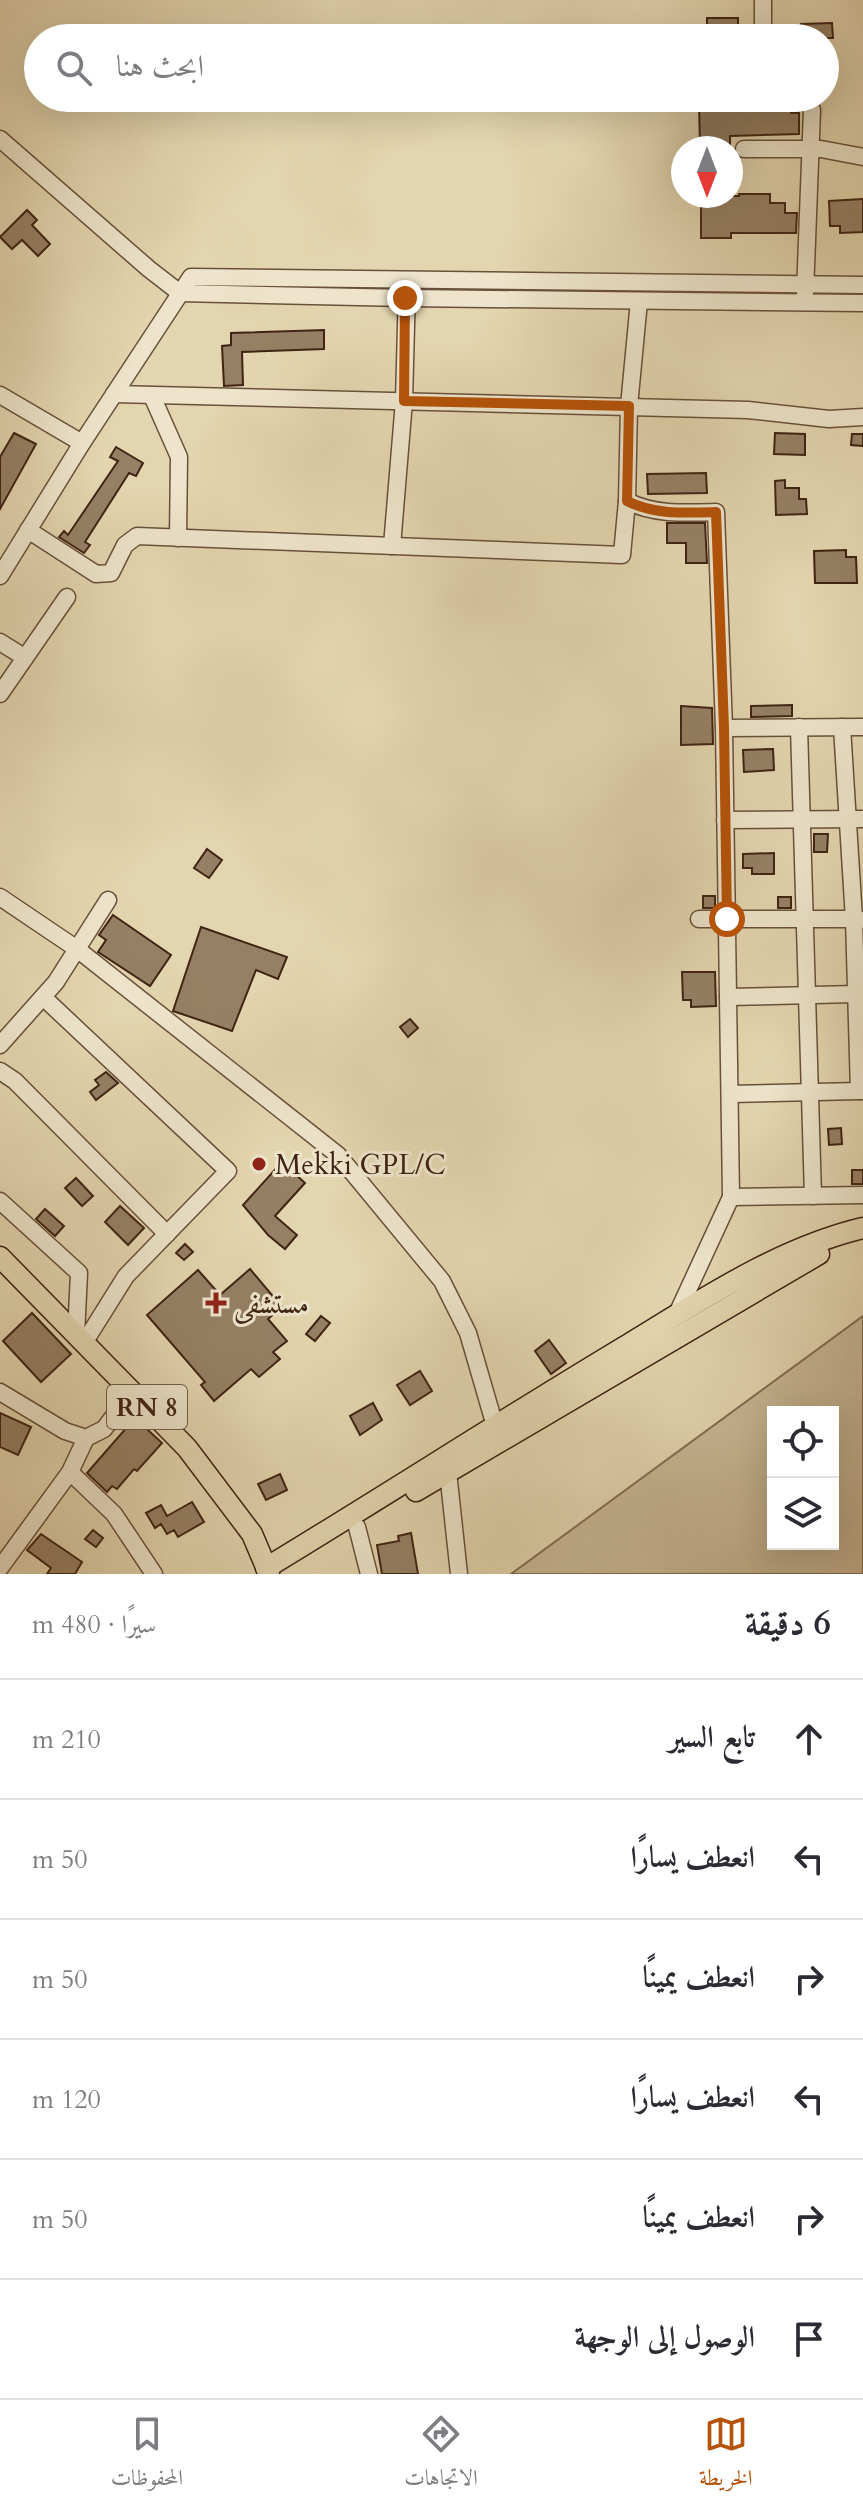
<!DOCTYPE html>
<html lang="ar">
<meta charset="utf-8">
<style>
body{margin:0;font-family:Cardo,Amiri,serif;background:#f7f7f7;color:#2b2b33;direction:rtl}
.controls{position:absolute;right:24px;bottom:24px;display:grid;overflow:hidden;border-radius:0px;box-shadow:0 8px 32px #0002}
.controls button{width:72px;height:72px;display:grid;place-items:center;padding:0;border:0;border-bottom:2px solid #e1e1e2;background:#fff;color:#2b2b33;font:40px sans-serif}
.compass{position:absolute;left:671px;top:136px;width:72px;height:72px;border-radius:50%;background:#fff;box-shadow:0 8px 32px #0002;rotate:180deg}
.stop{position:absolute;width:24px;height:24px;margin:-18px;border:6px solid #b45309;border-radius:50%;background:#fff}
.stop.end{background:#b45309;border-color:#fff;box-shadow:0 2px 8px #0008}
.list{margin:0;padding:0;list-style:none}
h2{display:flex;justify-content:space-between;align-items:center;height:104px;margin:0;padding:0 32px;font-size:34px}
h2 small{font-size:26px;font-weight:400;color:#7c7c81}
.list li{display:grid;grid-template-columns:52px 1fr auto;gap:24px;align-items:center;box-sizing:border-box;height:120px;padding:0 32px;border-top:2px solid #e1e1e2}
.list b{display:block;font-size:30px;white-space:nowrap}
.list em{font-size:26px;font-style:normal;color:#7c7c81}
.icon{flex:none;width:44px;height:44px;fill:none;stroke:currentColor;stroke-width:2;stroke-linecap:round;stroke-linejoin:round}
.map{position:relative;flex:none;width:863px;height:1574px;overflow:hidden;direction:ltr}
.search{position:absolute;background:#fff;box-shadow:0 8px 32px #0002;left:24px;right:24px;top:24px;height:88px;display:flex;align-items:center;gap:20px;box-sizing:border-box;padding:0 28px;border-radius:44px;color:#7c7c81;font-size:30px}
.sheet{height:824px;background:#fff}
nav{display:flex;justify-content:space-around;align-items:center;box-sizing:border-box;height:112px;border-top:2px solid #e1e1e2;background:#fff;font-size:22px;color:#7c7c81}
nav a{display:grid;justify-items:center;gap:4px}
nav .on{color:#b45309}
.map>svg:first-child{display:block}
</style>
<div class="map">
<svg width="863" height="1574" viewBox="0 0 863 1574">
<rect width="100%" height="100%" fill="#e3d5af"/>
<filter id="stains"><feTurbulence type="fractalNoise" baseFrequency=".0025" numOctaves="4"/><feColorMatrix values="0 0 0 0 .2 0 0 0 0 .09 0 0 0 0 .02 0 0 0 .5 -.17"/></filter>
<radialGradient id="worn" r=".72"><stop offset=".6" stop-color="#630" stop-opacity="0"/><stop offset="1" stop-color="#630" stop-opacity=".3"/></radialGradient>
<!-- green -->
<path fill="#c7b795" stroke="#846d54" stroke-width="2" fill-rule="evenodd" d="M863,1316V1574H511ZM773,1412H833V1544H773Z"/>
<!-- building -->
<g fill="#958065" stroke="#402314" stroke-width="2">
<rect x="707" y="18" width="31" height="20"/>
<polygon points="832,23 833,38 801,38 801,24"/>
<polygon points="791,99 791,113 799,113 799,134 730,136 730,148 700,147 699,101"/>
<polygon points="739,194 770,194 770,203 785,203 785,213 797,213 796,233 731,233 731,238 701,238 701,196 739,196"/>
<polygon points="863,199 863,232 840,233 840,226 830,226 829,201"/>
<polygon points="27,210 37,220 32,225 50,244 38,256 22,240 12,249 0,237"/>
<polygon points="324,330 324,349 242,352 243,385 224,386 222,346 231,345 231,333"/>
<polygon points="14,433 36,444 0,509 0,457"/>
<polygon points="775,433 805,434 805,455 774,454"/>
<polygon points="852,434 863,434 863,446 851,445"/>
<polygon points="116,447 143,463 136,476 129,473 85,542 90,545 84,553 59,537 64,531 68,535 118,461 110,457"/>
<polygon points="706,473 707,493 648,494 647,474"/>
<polygon points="785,480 785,488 799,488 799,499 806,499 807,514 776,515 775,481"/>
<polygon points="667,523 705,523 707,563 686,563 686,543 667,543"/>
<polygon points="846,550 846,557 856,557 857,583 815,583 814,551"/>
<polygon points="792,705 792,716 751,717 751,706"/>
<polygon points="681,706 712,708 713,744 681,745"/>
<polygon points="773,749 774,770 744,772 743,750"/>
<polygon points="814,834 828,834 827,852 814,852"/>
<polygon points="207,849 222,860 209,878 194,868"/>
<polygon points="774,853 774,874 752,874 752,868 743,868 743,854"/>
<rect x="703" y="896" width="12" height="12"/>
<rect x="778" y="897" width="13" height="11"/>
<polygon points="113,915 171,955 150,986 98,952 106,940 99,935"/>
<polygon points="201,927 287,957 278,979 256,970 232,1031 173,1011"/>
<polygon points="682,972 715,972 716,1006 691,1007 691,1000 683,1000"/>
<polygon points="410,1019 418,1028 408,1037 400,1027"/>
<polygon points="106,1072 118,1083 96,1100 90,1092 99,1085 95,1080"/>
<polygon points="841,1128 842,1144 829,1145 828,1129"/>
<polygon points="282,1162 305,1183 275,1216 297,1235 285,1249 268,1235 243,1205"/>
<rect x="852" y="1170" width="11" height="14"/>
<polygon points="76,1178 93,1196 82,1206 65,1188"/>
<polygon points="120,1206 144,1228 128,1245 105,1222"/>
<polygon points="45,1209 64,1226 55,1236 36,1219"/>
<polygon points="185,1244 193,1252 184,1260 176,1253"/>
<polygon points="250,1269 282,1307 268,1319 287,1341 273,1352 280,1359 259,1377 251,1369 214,1401 201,1385 205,1382 147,1315 198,1270 220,1295"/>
<polygon points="32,1313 71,1354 41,1382 3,1341"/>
<polygon points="321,1316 330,1323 315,1341 306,1334"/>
<polygon points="549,1340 566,1363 551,1374 535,1351"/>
<polygon points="420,1371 432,1391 410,1405 397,1385"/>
<polygon points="373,1403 382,1420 360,1435 350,1416"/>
<polygon points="0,1413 31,1427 18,1455 0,1447"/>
<polygon points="135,1418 162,1443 137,1471 134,1469 117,1489 112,1486 107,1492 87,1473"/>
<polygon points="280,1474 287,1490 266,1500 258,1484"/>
<polygon points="192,1502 204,1522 178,1537 174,1530 167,1534 161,1524 155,1528 146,1513 161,1505 167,1516"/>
<polygon points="93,1530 103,1538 96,1547 85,1539"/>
<polygon points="411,1533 418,1574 382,1574 377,1545 399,1541 398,1536"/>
<polygon points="41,1534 82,1562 75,1574 47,1574 51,1568 27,1550"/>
</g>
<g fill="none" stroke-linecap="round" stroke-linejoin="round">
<!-- minor casing -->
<g stroke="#69503b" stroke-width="19">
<g id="minor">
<polyline points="763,0 763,38"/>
<polyline points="0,139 149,269 180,293 405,298 863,303"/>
<polyline points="744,149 821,149 863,157"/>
<polyline points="805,293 812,110 807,98"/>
<polyline points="114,394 748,410 829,419 863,417"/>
<polyline points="0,395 82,443"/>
<polyline points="152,396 179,457 178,538"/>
<path d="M627,501C654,515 686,513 716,512L724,728L731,1197L676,1316"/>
<polyline points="28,530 96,574 111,573 125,545 137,536 622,555 627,501 629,406 639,301"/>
<polyline points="392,546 404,401 407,288"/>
<polyline points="0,576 82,443 191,277 863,285"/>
<polyline points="0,642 24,657"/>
<polyline points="0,694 67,597"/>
<polyline points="799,727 813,1196"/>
<polyline points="724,728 863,727"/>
<polyline points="725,820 863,819"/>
<polyline points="0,897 77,949 338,1155 442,1281 468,1333 495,1426 501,1435"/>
<polyline points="699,919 854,919 842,727"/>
<polyline points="861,920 854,919 859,1091 863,1091"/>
<polyline points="43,997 228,1171 126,1276 84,1343"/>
<polyline points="728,997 856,994"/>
<polyline points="0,1045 56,982 108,900"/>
<polyline points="0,1071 15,1081 167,1234"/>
<polyline points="730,1094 859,1091"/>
<polyline points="731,1197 863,1195"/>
<polyline points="0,1201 79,1273 76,1335"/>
<polyline points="0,1392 65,1431 86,1438 104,1429 132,1392"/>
<polyline points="70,1472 114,1514 154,1574"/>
<polyline points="448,1472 459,1574"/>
<polyline points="357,1527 369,1574"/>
<polyline points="0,1568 70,1472 86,1438"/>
</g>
</g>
<!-- major casing -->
<g stroke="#402314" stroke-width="23">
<g id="major">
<polyline points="0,1257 187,1448 252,1534 269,1574"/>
<polyline points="416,1491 819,1254"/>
<path d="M266,1568C388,1494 507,1417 629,1344C703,1299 779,1248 863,1228"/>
</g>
</g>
<!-- minor -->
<use href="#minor" stroke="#ede4cb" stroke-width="16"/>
<!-- major -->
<use href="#major" stroke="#e3d5af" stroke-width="20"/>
</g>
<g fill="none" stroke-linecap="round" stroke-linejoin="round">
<!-- route -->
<path stroke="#b45309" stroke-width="10" d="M405,298L404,401L629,406L627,501C654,515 686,513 716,512L724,728L727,919"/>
</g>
<!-- markers -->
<g fill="#8f2418" stroke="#ede4cb" stroke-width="3">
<circle cx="259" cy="1164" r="8"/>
<path d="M212 1291h8v8h8v8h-8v8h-8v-8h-8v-8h8z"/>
</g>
<g text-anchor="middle" stroke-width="6" stroke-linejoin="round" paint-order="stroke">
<!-- shield labels -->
<rect fill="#ede4cb" stroke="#745d4b" stroke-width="2" x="107" y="1385" width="80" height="44" rx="6"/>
<g font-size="26" font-weight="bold" fill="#402314">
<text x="147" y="1416">RN 8</text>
</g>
<!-- poi labels -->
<g font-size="28" fill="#402314" stroke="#ede4cb" text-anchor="start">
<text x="275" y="1174">Mekki GPL/C</text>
<text x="234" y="1313">مستشفى</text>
</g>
</g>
<rect width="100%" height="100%" filter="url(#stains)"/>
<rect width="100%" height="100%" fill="url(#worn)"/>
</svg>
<div class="controls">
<button><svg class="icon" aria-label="locate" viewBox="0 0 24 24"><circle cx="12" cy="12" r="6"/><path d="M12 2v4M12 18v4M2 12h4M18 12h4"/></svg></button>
<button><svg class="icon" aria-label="layers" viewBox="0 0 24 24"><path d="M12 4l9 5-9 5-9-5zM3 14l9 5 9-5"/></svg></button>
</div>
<svg class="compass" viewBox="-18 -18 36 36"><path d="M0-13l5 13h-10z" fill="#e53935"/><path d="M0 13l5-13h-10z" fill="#7c7c81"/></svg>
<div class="stop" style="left:727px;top:919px"></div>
<div class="stop end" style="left:405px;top:298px"></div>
<div class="search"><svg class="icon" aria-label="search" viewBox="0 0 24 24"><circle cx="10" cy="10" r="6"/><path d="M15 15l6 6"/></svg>ابحث هنا</div>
</div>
<section class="sheet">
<h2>6 دقيقة<small>سيرًا · 480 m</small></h2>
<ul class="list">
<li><svg class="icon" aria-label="ahead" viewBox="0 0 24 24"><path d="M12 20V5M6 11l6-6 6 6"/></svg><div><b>تابع السير</b></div><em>210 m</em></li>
<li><svg class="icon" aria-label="left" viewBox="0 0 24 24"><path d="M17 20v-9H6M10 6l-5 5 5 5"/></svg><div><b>انعطف يسارًا</b></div><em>50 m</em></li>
<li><svg class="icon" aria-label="right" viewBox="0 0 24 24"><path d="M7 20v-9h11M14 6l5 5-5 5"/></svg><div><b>انعطف يمينًا</b></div><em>50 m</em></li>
<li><svg class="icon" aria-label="left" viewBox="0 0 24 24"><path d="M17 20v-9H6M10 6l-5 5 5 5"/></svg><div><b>انعطف يسارًا</b></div><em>120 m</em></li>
<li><svg class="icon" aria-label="right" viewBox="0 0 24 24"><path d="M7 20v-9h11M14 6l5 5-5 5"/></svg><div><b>انعطف يمينًا</b></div><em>50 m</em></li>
<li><svg class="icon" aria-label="arrive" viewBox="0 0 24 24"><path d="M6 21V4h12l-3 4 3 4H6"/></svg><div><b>الوصول إلى الوجهة</b></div></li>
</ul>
</section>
<nav>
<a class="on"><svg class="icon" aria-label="map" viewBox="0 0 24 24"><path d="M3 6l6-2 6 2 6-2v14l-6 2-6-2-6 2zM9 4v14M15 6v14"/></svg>الخريطة</a>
<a><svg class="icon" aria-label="directions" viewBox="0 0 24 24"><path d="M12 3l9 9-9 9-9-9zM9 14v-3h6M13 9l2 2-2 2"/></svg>الاتجاهات</a>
<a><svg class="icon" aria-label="saved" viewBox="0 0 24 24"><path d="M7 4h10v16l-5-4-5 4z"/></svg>المحفوظات</a>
</nav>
